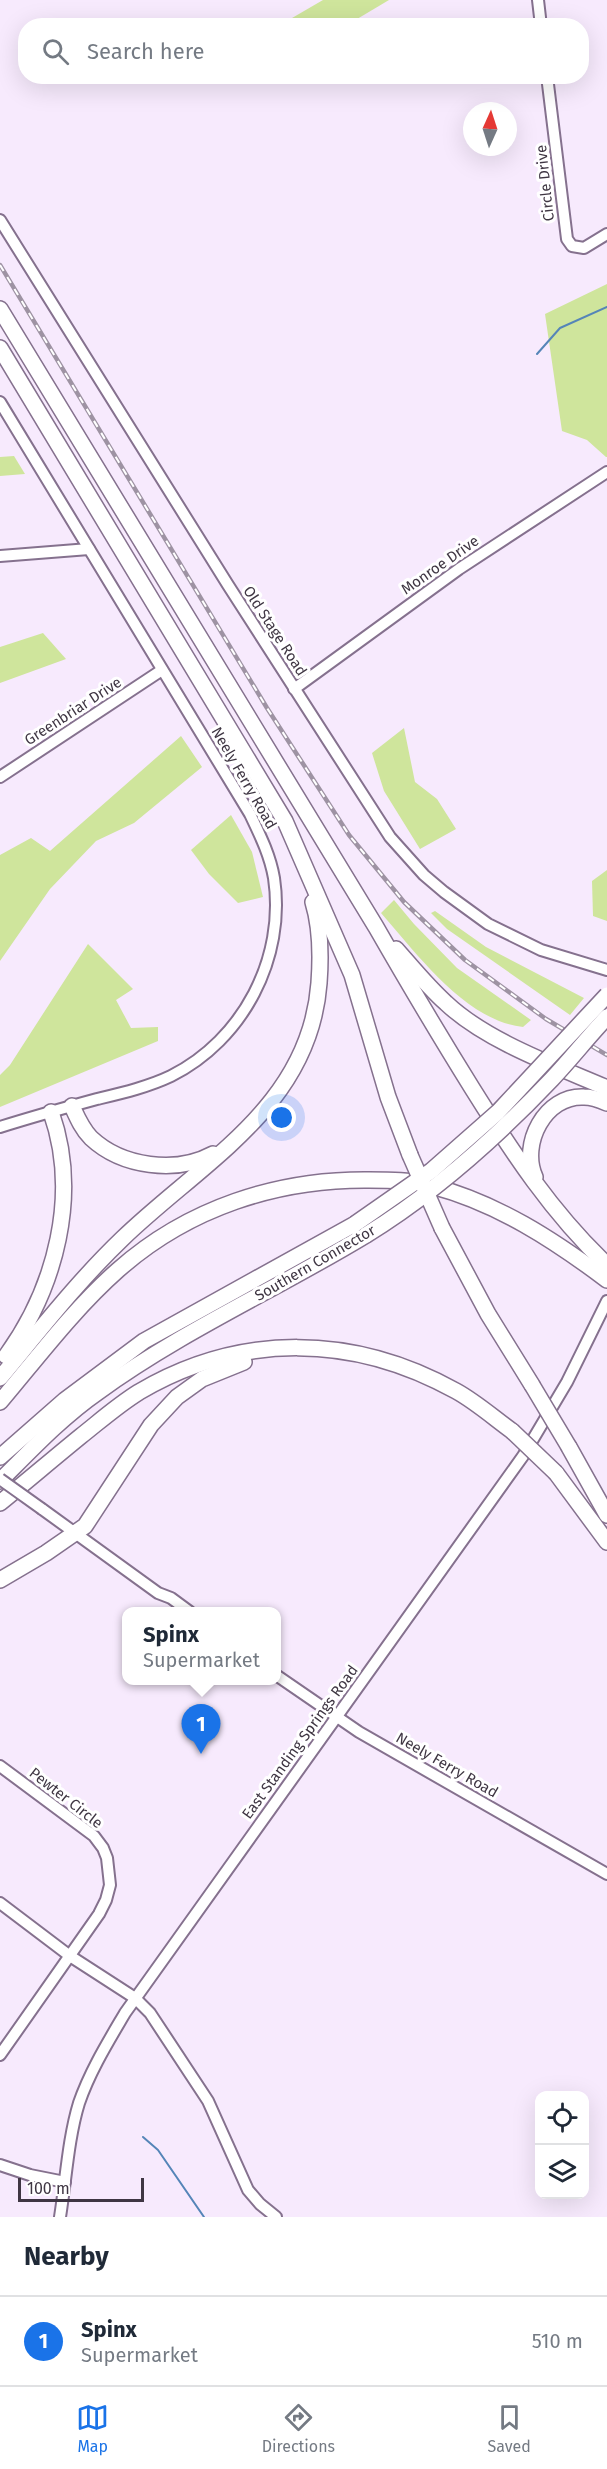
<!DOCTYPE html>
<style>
body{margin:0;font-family:"Fira Sans",sans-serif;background:#f6f6f7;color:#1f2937}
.controls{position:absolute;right:18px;bottom:18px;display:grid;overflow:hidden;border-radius:12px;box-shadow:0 6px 24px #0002}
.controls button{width:54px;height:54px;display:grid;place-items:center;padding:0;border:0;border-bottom:2px solid #e0e1e3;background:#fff;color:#1f2937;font:30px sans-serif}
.compass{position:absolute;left:463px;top:102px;width:54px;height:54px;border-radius:50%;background:#fff;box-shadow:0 6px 24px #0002;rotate:3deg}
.scale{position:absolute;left:18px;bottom:15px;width:126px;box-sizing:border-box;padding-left:6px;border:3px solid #3f3643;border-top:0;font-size:16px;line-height:21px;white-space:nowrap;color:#3f3643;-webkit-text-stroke:4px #fff;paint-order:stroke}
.you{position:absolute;left:282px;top:1118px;width:21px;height:21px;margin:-15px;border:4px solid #fff;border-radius:50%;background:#1a73e8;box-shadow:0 0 0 9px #1a73e833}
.badge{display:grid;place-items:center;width:39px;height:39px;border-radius:50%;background:#1a73e8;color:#fff;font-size:20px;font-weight:700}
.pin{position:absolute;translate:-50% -50px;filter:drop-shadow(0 2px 3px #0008)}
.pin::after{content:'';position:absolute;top:32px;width:21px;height:18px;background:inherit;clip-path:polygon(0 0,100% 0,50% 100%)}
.popup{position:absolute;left:122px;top:1607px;width:159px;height:78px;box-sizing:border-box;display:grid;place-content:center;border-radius:12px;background:#fff;filter:drop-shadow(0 2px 4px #0005);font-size:20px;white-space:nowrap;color:#747a83}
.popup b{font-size:22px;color:#1f2937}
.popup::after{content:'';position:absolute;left:50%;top:100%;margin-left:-12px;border:12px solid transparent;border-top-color:#fff}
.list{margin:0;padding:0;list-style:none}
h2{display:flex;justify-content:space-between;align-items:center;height:78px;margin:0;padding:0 24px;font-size:26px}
h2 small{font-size:20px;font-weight:400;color:#747a83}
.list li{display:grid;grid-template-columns:39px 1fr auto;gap:18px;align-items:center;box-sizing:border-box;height:90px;padding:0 24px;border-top:2px solid #e0e1e3}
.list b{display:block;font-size:22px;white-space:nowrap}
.list p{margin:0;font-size:20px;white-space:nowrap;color:#747a83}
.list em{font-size:20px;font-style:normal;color:#747a83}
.icon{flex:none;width:33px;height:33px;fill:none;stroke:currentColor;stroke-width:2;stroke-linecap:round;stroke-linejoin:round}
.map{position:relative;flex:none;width:607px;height:2217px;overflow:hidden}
.search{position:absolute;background:#fff;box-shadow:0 6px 24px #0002;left:18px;right:18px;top:18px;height:66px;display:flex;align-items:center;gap:15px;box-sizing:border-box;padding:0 21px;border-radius:24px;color:#747a83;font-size:22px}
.sheet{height:168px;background:#fff}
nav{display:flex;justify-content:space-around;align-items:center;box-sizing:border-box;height:84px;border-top:2px solid #e0e1e3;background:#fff;font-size:16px;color:#747a83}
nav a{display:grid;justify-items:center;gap:3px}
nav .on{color:#1a73e8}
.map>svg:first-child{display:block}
</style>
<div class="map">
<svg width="607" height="2217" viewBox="0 0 607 2217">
<rect width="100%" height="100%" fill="#f7eafd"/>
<!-- green -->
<g fill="#cfe59c">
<polygon points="323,0 389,0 347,25 280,25"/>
<polygon points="607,284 607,457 606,457 587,440 562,431 545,314"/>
<polygon points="14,456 25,474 0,476 0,457"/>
<polygon points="43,633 66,659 0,683 0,647"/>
<polygon points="404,728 415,782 437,799 456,829 420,849 384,791 372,753"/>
<polygon points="181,736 202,767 134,823 96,841 50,889 0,961 0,855 31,838 50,851"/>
<polygon points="231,815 252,852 263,897 238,903 209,874 191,850"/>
<polygon points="607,870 607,921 593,916 592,881"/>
<path d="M394,900L414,924L457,968L531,1020L523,1027C466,1021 417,954 381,913Z"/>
<polygon points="435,911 486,947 584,998 570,1015 447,929 431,913"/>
<polygon points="88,944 133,989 116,1000 131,1028 158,1027 158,1041 0,1107 0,1075 10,1065"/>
</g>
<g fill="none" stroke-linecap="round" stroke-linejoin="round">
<!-- stream -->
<g stroke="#5585b8" stroke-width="2">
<polyline points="537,354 560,328 607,307"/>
<polyline points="143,2137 158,2150 204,2217"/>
</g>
<!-- minor casing -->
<g stroke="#85718e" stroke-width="14">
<g id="minor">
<polyline points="538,0 541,26"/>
<polyline points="547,76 567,239 572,246 584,248 607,234"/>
<polyline points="0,220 228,585 390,837 424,875 444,892 488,924 541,950 607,970"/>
<path d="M0,402L250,814C260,835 270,855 274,878C286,958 243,1040 171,1076C148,1087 122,1093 97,1099C64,1108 32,1117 0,1127"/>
<polyline points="0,556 89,549"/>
<polyline points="294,689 459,569 607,472"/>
<polyline points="0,777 162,670"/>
<polyline points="42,1509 158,1593 171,1598 190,1612"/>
<polyline points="276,1675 359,1732 607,1874"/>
<polyline points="0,1766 94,1836 103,1848 107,1858 110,1885 106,1900 99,1914 0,2055"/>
<polyline points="0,1903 70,1956 135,1998 150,2013 208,2101 248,2190 260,2204 276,2217"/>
<polyline points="0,2165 30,2175 65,2182"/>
<path d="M60,2217C66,2180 68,2139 79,2103C90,2071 108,2042 125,2013L523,1456L567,1382L607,1301"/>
</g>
</g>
<!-- highway casing -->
<g stroke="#85718e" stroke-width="18">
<g id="highway">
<path d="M0,309L376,927C407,981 439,1035 472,1088C512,1152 552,1213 607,1265"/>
<polyline points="0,348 285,821 352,975 388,1097 410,1155"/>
<path d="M396,949C412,967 428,987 446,1003C486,1041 556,1066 607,1088"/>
<path d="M72,1106C77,1117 82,1129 91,1138C122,1167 176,1174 213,1154"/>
<path d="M535,1177C520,1144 545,1095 584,1097C591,1097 600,1100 607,1103"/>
<polyline points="442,1228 488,1314 532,1385"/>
<path d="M6,1356C56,1287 80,1194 51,1112"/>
<path d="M0,1378C40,1330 78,1281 123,1238C203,1161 310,1106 319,983C321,956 321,928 313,902"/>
<path d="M0,1402C38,1357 74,1309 118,1270C188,1208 277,1179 369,1180C389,1180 412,1180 432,1186C497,1203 554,1240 607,1280"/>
<polyline points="569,1447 607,1515"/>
<polyline points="0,1457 65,1400 144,1341 355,1224"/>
<polyline points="556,1473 607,1542"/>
<path d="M0,1481C31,1450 62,1417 98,1392C182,1331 277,1289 366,1235"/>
<path d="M0,1503C27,1481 54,1458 81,1436C100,1421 118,1405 139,1392C241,1332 354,1334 456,1391C476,1402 494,1418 512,1431"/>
<polyline points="0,1580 46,1553 85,1526 151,1425 177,1397 202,1379 244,1362"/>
</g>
</g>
<!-- minor -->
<use href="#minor" stroke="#fff" stroke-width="10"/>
<!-- highway -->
<use href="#highway" stroke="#fff" stroke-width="15"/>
<!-- rail casing -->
<g stroke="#9e93a3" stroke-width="4.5">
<polyline id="rail" points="0,265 267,708 349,835 404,902 465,960 546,1019 607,1055"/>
</g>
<!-- rail -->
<use href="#rail" stroke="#fff" stroke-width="2" stroke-dasharray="7" stroke-linecap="butt"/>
<!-- minor-bridge casing -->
<g stroke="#85718e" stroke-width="14" stroke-linecap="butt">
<polyline id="minor-bridge" points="0,1479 42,1509"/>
</g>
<!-- highway-bridge casing -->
<g stroke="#85718e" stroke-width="18" stroke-linecap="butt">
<g id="highway-bridge">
<polyline points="410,1155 442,1228"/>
<polyline points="355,1224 431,1171 498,1112 607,995"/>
<path d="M366,1235C436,1192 496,1138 552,1079C571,1059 588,1037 607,1017"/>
<polyline points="532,1385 569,1447"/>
<polyline points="512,1431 556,1473"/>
</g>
</g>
<!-- minor-bridge -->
<use href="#minor-bridge" stroke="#fff" stroke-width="10"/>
<!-- highway-bridge -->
<use href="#highway-bridge" stroke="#fff" stroke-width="15"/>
</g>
<g text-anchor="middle" stroke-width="6" stroke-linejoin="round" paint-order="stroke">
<!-- street labels -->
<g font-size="15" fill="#3f3643" stroke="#fff">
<text transform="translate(545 183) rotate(-96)" y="5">Circle Drive</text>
<text transform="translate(440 565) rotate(-35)" y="5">Monroe Drive</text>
<text transform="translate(275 631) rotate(57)" y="5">Old Stage Road</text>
<text transform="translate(73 711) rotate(-33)" y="5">Greenbriar Drive</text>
<text transform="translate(244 778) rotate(60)" y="5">Neely Ferry Road</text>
<text transform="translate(315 1263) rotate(-30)" y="5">Southern Connector</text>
<text transform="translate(300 1742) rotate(-54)" y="5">East Standing Springs Road</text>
<text transform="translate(447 1765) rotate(30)" y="5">Neely Ferry Road</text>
<text transform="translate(66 1798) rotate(38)" y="5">Pewter Circle</text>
</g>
</g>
</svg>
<div class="controls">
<button><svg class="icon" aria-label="locate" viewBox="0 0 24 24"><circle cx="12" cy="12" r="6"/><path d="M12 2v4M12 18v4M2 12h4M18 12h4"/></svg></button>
<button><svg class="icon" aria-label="layers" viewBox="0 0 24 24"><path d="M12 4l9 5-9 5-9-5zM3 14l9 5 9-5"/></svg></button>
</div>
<svg class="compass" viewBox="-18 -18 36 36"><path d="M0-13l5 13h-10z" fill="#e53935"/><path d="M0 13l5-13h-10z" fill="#747a83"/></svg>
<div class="scale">100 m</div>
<div class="you"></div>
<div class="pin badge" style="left:201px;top:1754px">1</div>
<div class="popup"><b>Spinx</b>Supermarket</div>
<div class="search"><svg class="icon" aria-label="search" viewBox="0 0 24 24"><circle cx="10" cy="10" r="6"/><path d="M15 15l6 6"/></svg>Search here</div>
</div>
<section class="sheet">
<h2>Nearby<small></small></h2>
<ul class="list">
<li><span class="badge">1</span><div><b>Spinx</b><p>Supermarket</p></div><em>510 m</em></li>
</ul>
</section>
<nav>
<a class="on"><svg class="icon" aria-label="map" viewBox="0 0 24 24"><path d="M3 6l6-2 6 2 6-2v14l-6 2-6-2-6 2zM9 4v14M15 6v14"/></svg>Map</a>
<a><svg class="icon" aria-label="directions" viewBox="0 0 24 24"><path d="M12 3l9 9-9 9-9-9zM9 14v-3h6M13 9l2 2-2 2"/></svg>Directions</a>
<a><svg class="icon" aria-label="saved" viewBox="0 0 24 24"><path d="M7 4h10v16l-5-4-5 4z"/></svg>Saved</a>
</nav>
